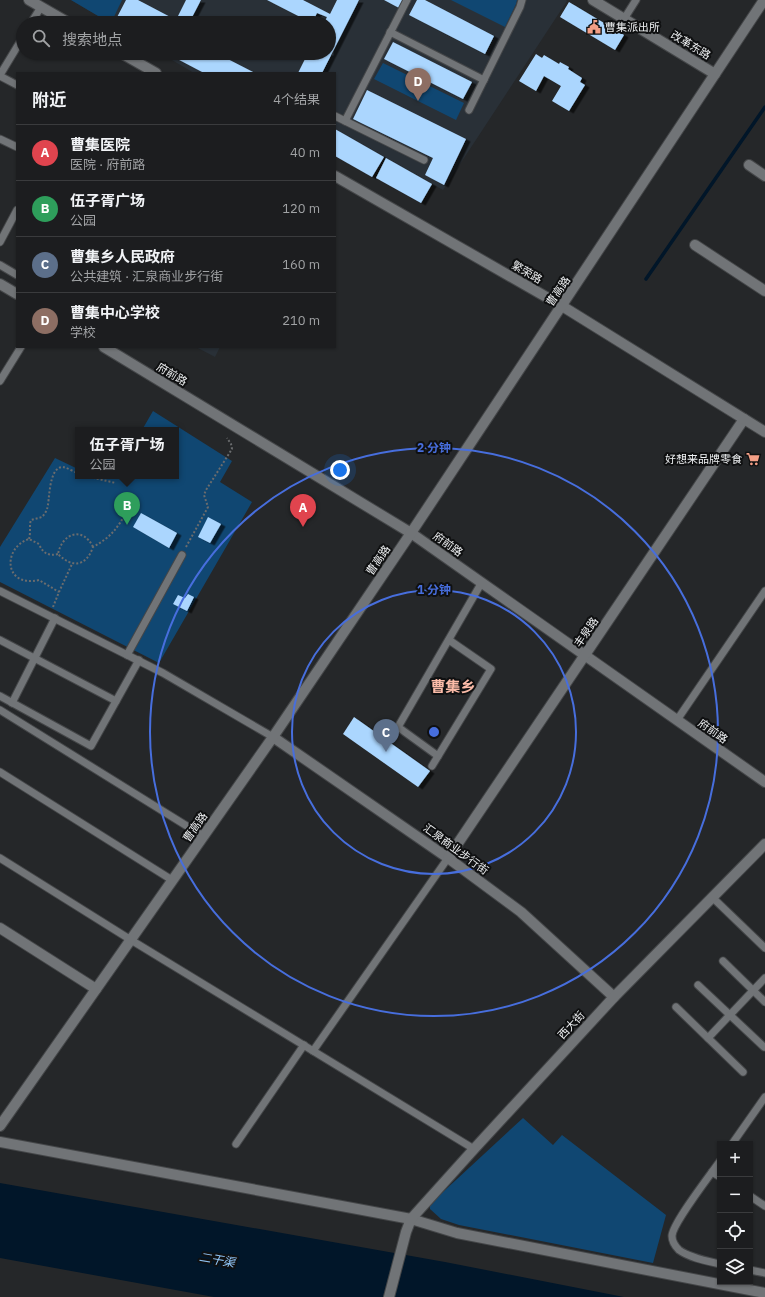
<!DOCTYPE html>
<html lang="zh">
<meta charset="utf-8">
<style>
body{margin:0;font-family:"IBM Plex Sans","Noto Sans SC",sans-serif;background:#252628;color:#f1f3f6}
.controls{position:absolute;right:12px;bottom:12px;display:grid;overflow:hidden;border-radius:0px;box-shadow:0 1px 3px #0004}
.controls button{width:36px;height:36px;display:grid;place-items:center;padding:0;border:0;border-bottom:1px solid #3a3b3d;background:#1c1d1f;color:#f1f3f6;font:20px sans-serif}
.you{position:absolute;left:340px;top:470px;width:14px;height:14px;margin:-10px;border:3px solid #fff;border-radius:50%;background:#1a73e8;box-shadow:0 0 0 6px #1a73e833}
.badge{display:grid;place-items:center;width:26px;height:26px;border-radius:50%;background:#2563eb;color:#fff;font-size:13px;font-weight:700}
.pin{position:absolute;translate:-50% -33px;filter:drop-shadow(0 1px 2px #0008)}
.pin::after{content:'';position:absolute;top:21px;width:14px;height:12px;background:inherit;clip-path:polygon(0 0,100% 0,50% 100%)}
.popup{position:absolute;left:75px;top:427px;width:104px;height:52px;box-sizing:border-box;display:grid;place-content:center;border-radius:0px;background:#1c1d1f;filter:drop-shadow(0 1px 3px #0005);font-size:13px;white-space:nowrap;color:#a0a2a4}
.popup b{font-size:15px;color:#f1f3f6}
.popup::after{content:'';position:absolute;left:50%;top:100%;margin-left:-8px;border:8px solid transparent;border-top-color:#1c1d1f}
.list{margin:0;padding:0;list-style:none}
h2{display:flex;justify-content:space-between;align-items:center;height:52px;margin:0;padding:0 16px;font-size:17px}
h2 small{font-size:13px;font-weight:400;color:#a0a2a4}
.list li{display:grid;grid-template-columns:26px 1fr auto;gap:12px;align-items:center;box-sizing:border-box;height:56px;padding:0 16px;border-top:1px solid #3a3b3d}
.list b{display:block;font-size:15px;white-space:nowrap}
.list p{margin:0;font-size:13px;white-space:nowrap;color:#a0a2a4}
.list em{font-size:13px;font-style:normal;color:#a0a2a4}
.icon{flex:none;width:22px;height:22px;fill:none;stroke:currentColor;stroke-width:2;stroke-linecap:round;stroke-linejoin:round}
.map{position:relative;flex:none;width:765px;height:1297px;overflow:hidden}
.search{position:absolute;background:#1c1d1f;box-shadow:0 1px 3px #0004;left:16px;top:16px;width:320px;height:44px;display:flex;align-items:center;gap:10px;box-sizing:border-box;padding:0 14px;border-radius:22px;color:#a0a2a4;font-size:15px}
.panel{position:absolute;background:#1c1d1f;box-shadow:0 1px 3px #0004;left:16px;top:72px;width:320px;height:276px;border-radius:0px}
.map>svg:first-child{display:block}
</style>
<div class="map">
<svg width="765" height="1297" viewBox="0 0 765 1297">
<defs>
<filter id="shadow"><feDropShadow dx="4.5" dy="2.5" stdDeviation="0" flood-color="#0009"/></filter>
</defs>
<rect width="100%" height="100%" fill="#252729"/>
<!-- built -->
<g fill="#293037">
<polygon points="71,0 566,0 567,1 443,190 335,129 335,73 194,73 160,53 329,53 329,23 110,23"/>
<polygon points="196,347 220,347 215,357"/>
</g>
<!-- green -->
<g fill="#104772">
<polygon points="71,0 122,0 111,23 110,23"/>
<polygon points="451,0 517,0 516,4 505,27"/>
<polygon points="383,63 464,103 456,120 374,79"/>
<polygon points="153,411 232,461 220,482 252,502 159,663 0,582 0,547 55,458 78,469 78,476 100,476 113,478 115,476 176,476 176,430 142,430"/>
<polygon points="523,1118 553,1145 562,1135 666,1215 653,1263 459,1225 441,1219 430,1209 430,1204"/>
</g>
<!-- water -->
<polygon fill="#011629" points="0,1183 445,1262 624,1297 214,1297 0,1258"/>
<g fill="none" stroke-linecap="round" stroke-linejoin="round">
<!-- stream -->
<polyline stroke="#011629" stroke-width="3.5" points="646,279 765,107"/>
</g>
<!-- building -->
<g fill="#abd6fe" filter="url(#shadow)">
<polygon points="126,0 138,0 176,20 186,0 201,0 189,23 114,23"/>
<polygon points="267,0 303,0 330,14 337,0 359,0 322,73 298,73 308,53 329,53 329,23 324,23 327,17 317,13 312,23"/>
<polygon points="384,0 406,0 401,9"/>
<polygon points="417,0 425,0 494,36 485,54 409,15"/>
<polygon points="569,2 624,35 615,50 560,17"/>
<polygon points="393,42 472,82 463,99 384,59"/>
<polygon points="166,53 216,53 255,73 204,73"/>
<polygon points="536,54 542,58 544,55 559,64 560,62 569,67 568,69 582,78 580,82 585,85 569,111 552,101 561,86 544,76 536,91 519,81"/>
<polygon points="367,90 466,139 444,185 425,175 433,158 353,119"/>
<polygon points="335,129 384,157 372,177 335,156"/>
<polygon points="386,158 432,184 421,203 376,178"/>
<polygon points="141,513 177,533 169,548 133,527"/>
<polygon points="208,517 221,524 210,543 198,537"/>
<polygon points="188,594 194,597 187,611 173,604 178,595 185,598"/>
<polygon points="354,717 430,771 418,787 343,734"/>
</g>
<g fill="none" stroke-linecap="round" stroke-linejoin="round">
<!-- service casing -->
<g stroke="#444648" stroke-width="9">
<g id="service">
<polyline points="624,19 636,0"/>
<polyline points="31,23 41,7"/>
<polyline points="390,32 484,80"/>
<polyline points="0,75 23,37"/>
<polyline points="0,76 17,85"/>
<polyline points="469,110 520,7 522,0"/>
<polyline points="335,116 424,160"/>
<polyline points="345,121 407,0"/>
<polyline points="0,139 17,147"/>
<polyline points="0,242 17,210"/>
<polyline points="0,265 17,275"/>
<polyline points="0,381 21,347"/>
<polyline points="0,591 163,673 273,737"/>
<polyline points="0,640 116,701"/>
<polyline points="127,655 182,555"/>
<polyline points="0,696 91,746 139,660"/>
<polyline points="12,703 55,618"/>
<polyline points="0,710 203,836"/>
<polyline points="677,720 765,591"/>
<polyline points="438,756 398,727 482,582"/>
<polyline points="432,766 491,669 449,640"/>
<polyline points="0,772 172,880"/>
<polyline points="0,858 131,940 474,1149"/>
<polyline points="712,897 765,948"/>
<polyline points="723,961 765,1002"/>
<polyline points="698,985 764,1047"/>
<polyline points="676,1007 743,1072"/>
<polyline points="708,1038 765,978"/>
<polyline points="313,1051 448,858"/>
<polyline points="236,1144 304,1045"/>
<polyline points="732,1144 765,1097"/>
<path d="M720,1161C711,1174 672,1224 672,1236C672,1241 676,1247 679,1250C690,1258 707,1261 720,1264"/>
<polyline points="712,1172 720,1177"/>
<polyline points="750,1196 765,1206"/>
<polyline points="750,1270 765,1273"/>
</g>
</g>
<!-- minor casing -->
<g stroke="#444648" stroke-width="12">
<g id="minor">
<polyline points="593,0 715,74"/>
<polyline points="749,165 765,176"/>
<polyline points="695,245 765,291"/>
<polyline points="0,284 17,294"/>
<polyline points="104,347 411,533 765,782"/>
<polyline points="273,737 448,858 521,912 614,997"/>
<polyline points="448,858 744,419"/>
<polyline points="0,928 96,989"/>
<polyline points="0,1142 411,1219 457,1233 765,1293"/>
<polyline points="389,1297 406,1232 411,1219 474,1149 614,997 765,844"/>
</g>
</g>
<!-- tertiary casing -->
<g stroke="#444648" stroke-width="12">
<g id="tertiary">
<polyline points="29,0 69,23"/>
<polyline points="121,53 156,73"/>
<polyline points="335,176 562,306 765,432"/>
<polyline points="0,1126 273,737 411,533 764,0"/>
</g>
</g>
<!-- path -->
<g stroke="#6a6c6e" stroke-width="2" stroke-dasharray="2 2" stroke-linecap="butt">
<polyline points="85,476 116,483"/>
<path d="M29,539C31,532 29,525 31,520L42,517C44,515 46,512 47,509C50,501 48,467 63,467C68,468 74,472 78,473"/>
<path d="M93,547C83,526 62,533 58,554C72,568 86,567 93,547C111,537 117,529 127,511"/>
<polyline points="186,547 208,507 204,495 206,490 232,449 231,444 227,438"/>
<path d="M58,554C49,556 43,554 39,544L29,539C2,548 4,588 39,580L59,592"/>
<polyline points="53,607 59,592 72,564"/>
</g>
<!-- service -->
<use href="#service" stroke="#717477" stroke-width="7"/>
<!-- minor -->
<use href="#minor" stroke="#717477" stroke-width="10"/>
<!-- tertiary -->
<use href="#tertiary" stroke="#717477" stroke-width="10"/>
</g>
<!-- distance rings -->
<g fill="none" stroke="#476edd" stroke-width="2">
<circle cx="434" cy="732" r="142"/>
<circle cx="434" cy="732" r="284"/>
</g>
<!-- icons -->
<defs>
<g id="civic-bare" transform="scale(1.08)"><path d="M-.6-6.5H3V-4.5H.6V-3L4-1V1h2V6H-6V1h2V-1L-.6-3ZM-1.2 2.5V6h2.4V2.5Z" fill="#f39f86" stroke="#0f1011" stroke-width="2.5" paint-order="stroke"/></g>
<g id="supermarket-bare" transform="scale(1.08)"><path d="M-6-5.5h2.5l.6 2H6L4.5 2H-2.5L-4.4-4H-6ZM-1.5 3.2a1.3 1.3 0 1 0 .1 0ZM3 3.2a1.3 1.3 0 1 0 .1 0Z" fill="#f39f86" stroke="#0f1011" stroke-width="2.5" paint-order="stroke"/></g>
</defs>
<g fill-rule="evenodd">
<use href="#civic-bare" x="594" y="27"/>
<use href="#supermarket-bare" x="753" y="459"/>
</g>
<g text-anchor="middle" stroke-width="4" stroke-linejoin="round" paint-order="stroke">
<!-- poi labels -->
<g font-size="11" fill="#eef0f2" stroke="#0f1011" text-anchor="start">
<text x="605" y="31">曹集派出所</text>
<text x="742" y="463" text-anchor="end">好想来品牌零食</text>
</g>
<!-- street labels -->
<g font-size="11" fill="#eef0f2" stroke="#0f1011">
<text transform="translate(691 45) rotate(31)" y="4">改革东路</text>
<text transform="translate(527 272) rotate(30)" y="4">繁荣路</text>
<text transform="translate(558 291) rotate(-56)" y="4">曹高路</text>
<text transform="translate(172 374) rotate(31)" y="4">府前路</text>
<text transform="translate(448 544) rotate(35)" y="4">府前路</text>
<text transform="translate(378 560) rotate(-56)" y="4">曹高路</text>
<text transform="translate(586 632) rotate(-56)" y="4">丰泉路</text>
<text transform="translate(713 731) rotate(35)" y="4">府前路</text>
<text transform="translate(195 827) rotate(-55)" y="4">曹高路</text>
<text transform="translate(456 849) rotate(36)" y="4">汇泉商业步行街</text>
<text transform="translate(571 1025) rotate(-47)" y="4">西大街</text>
</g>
<!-- water labels -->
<g font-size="12" font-style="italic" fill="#90c5f7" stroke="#0f1011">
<text transform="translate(217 1260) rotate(10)" y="4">二干渠</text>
</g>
<!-- district labels -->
<g font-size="15" font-weight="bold" fill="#fbbba8" stroke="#0f1011">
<text x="453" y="692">曹集乡</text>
</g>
</g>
<circle cx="434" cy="732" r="6" fill="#476edd" stroke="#0f1011" stroke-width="2"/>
<g font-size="12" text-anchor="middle" font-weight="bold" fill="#476edd" stroke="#0f1011" stroke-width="4" stroke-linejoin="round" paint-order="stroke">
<text x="434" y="452">2 分钟</text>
<text x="434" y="594">1 分钟</text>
</g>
</svg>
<div class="controls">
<button>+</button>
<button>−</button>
<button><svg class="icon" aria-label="locate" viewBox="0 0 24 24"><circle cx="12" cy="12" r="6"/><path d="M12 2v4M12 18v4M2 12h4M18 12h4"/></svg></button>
<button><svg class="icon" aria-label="layers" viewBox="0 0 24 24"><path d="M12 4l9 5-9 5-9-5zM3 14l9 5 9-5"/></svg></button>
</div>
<div class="you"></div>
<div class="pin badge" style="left:303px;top:527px;background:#e0444e">A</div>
<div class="pin badge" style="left:127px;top:525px;background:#2e9e5b">B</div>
<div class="popup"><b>伍子胥广场</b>公园</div>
<div class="pin badge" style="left:386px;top:752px;background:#5c6f8a">C</div>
<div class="pin badge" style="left:418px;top:101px;background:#8d6e63">D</div>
<div class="search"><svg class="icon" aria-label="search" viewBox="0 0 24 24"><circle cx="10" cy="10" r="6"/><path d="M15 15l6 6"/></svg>搜索地点</div>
<section class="panel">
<h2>附近<small>4个结果</small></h2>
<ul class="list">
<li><span class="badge" style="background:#e0444e">A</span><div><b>曹集医院</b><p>医院 · 府前路</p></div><em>40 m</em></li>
<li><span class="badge" style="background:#2e9e5b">B</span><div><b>伍子胥广场</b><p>公园</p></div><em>120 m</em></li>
<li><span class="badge" style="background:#5c6f8a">C</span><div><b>曹集乡人民政府</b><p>公共建筑 · 汇泉商业步行街</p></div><em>160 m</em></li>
<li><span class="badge" style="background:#8d6e63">D</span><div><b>曹集中心学校</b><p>学校</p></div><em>210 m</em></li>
</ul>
</section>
</div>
